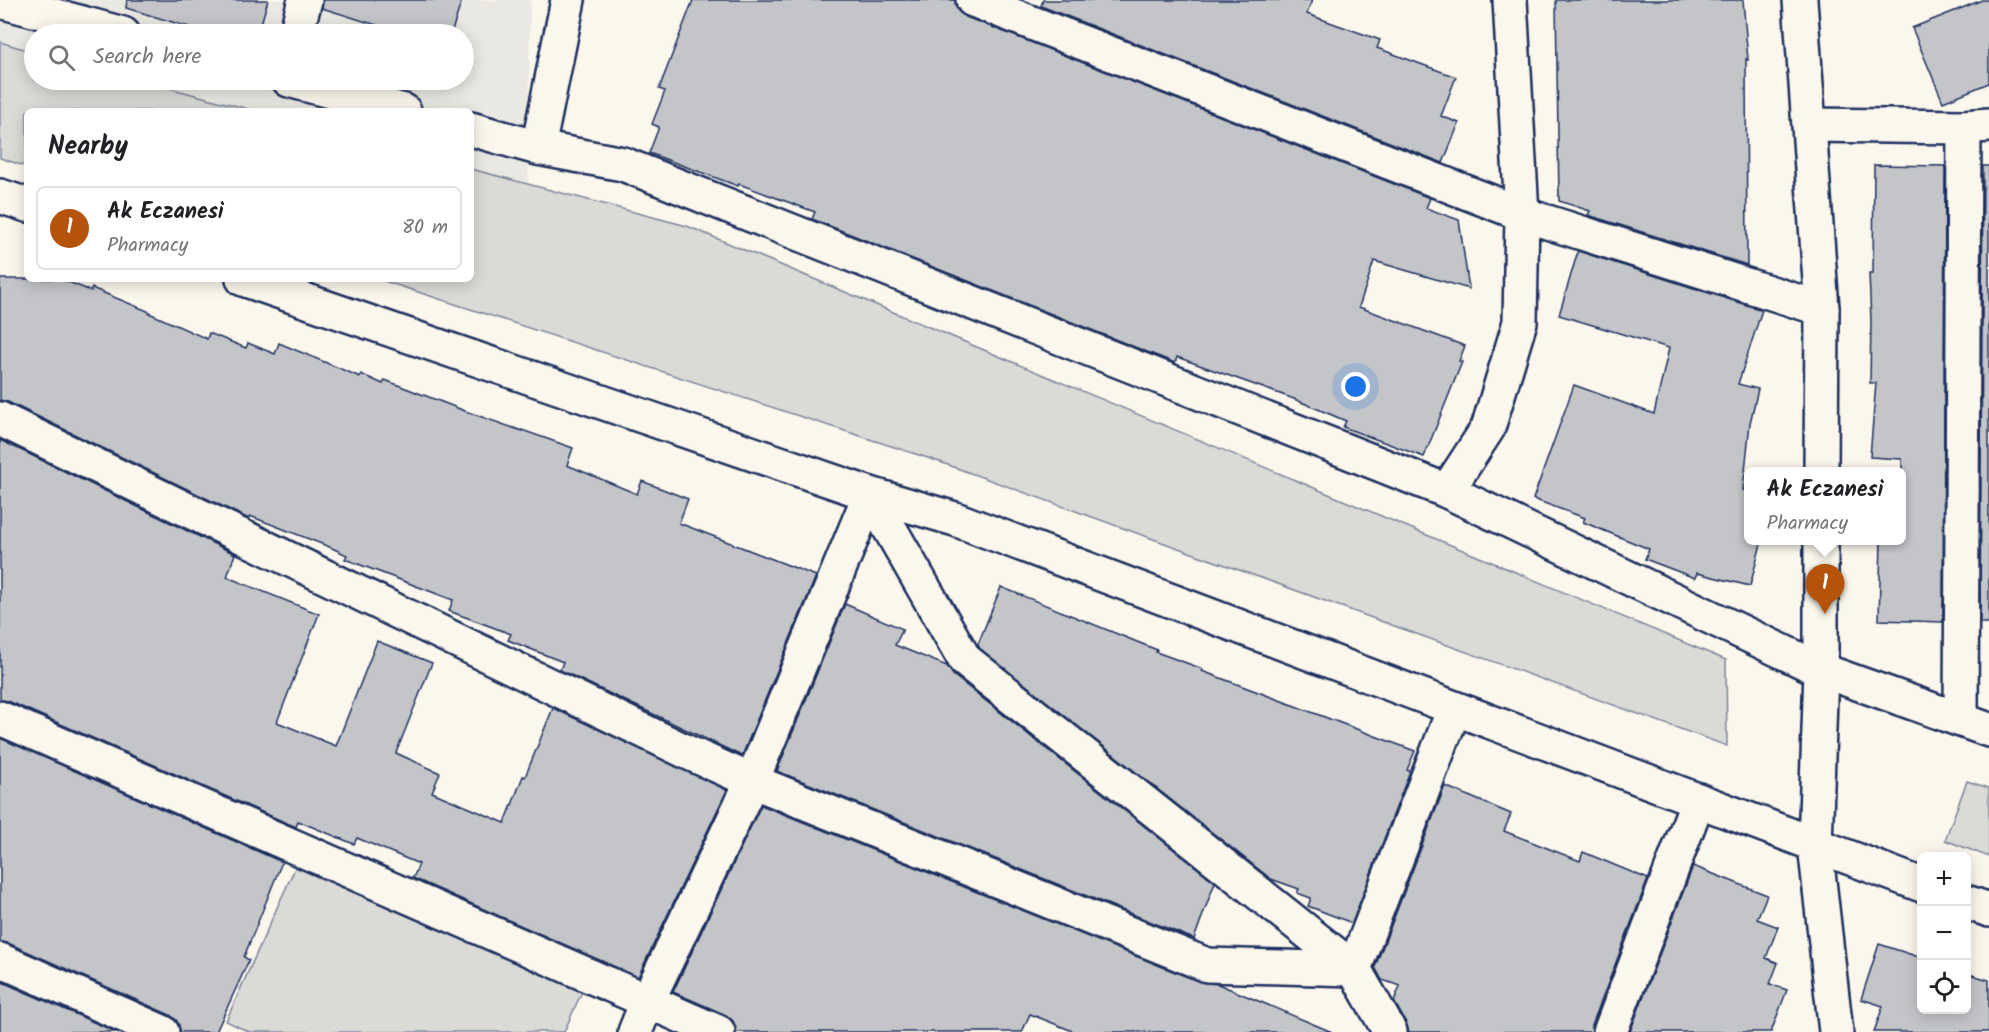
<!DOCTYPE html>
<meta charset="utf-8">
<style>
body{margin:0;font-family:Kalam,sans-serif;background:#f2f2f2;color:#202124}
.controls{position:absolute;right:18px;bottom:18px;display:grid;overflow:hidden;border-radius:9px;box-shadow:0 3px 15px #0003}
.controls button{width:54px;height:54px;display:grid;place-items:center;padding:0;border:0;border-bottom:2px solid #e0e0e0;background:#fff;color:#202124;font:30px sans-serif}
.you{position:absolute;left:1356px;top:387px;width:21px;height:21px;margin:-15px;border:4px solid #fff;border-radius:50%;background:#1a73e8;box-shadow:0 0 0 9px #1a73e833}
.badge{display:grid;place-items:center;width:39px;height:39px;border-radius:50%;background:#b45309;color:#fff;font-size:20px;font-weight:700}
.pin{position:absolute;translate:-50% -50px;filter:drop-shadow(0 2px 3px #0008)}
.pin::after{content:'';position:absolute;top:32px;width:21px;height:18px;background:inherit;clip-path:polygon(0 0,100% 0,50% 100%)}
.popup{position:absolute;left:1744px;top:467px;width:162px;height:78px;box-sizing:border-box;display:grid;place-content:center;border-radius:9px;background:#fff;filter:drop-shadow(0 2px 4px #0005);font-size:20px;white-space:nowrap;color:#757577}
.popup b{font-size:22px;color:#202124}
.popup::after{content:'';position:absolute;left:50%;top:100%;margin-left:-12px;border:12px solid transparent;border-top-color:#fff}
.list{margin:0;padding:0;list-style:none}
h2{display:flex;justify-content:space-between;align-items:center;height:78px;margin:0;padding:0 24px;font-size:26px}
h2 small{font-size:20px;font-weight:400;color:#757577}
.list li{display:grid;grid-template-columns:39px 1fr auto;gap:18px;align-items:center;box-sizing:border-box;height:84px;margin:0 12px 12px;padding:0 12px;border:2px solid #e0e0e0;border-radius:9px}
.list b{display:block;font-size:22px;white-space:nowrap}
.list p{margin:0;font-size:20px;white-space:nowrap;color:#757577}
.list em{font-size:20px;font-style:normal;color:#757577}
.icon{flex:none;width:33px;height:33px;fill:none;stroke:currentColor;stroke-width:2;stroke-linecap:round;stroke-linejoin:round}
.map{position:relative;flex:none;width:1989px;height:1032px;overflow:hidden}
.search{position:absolute;background:#fff;box-shadow:0 3px 15px #0003;left:24px;top:24px;width:450px;height:66px;display:flex;align-items:center;gap:15px;box-sizing:border-box;padding:0 21px;border-radius:33px;color:#757577;font-size:22px}
.panel{position:absolute;background:#fff;box-shadow:0 3px 15px #0003;left:24px;top:108px;width:450px;height:174px;border-radius:9px}
.map>svg:first-child{display:block}
</style>
<div class="map">
<svg width="1989" height="1032" viewBox="0 0 1989 1032">
<rect width="100%" height="100%" fill="#fbf7ec"/>
<filter id="ink" filterUnits="userSpaceOnUse"><feTurbulence type="fractalNoise" baseFrequency=".0167" numOctaves="2"/><feDisplacementMap in="SourceGraphic" scale="12" xChannelSelector="R" yChannelSelector="G"/><feConvolveMatrix kernelMatrix="1 2 1 2 8 2 1 2 1" color-interpolation-filters="sRGB"/></filter>
<g filter="url(#ink)">
<!-- built -->
<path fill="#eae8e2" fill-rule="evenodd" d="M0,0H530L528,221L471,206V111H104L0,84ZM34,34H464V80H34Z"/>
<!-- green -->
<g fill="#dadad7" stroke="#7a849a" stroke-width="1.5">
<polygon points="0,42 34,52 34,80 139,80 256,111 27,111 27,167 0,158"/>
<polygon points="471,169 687,226 1726,660 1727,746 937,461 378,279 471,279"/>
<polygon points="1967,781 1989,788 1989,857 1945,840"/>
<polygon points="299,859 584,987 564,1032 249,1032 226,1021"/>
</g>
<!-- building -->
<g fill="#c3c5c9" stroke="#1b2f5e" stroke-width="1.5">
<polygon points="127,0 268,0 258,34 212,34 126,8"/>
<polygon points="323,0 462,0 451,34 405,34 322,8"/>
<polygon points="693,0 955,0 958,11 966,17 1430,198 1426,208 1459,220 1469,289 1374,261 1359,307 1465,346 1459,361 1462,362 1424,457 1343,427 1346,421 1294,399 1177,357 1175,363 812,219 815,212 739,184 738,186 649,153 659,127 652,124 665,91 659,89"/>
<polygon points="1043,0 1312,0 1307,14 1380,40 1377,48 1456,77 1441,116 1459,123 1443,163 1041,6"/>
<polygon points="1556,0 1743,0 1748,60 1746,59 1747,265 1588,215 1590,211 1559,201"/>
<polygon points="1982,0 1989,0 1989,83 1943,102 1912,28"/>
<polygon points="1874,165 1945,166 1943,622 1879,620 1881,540 1902,540 1902,459 1870,457 1876,383 1870,383 1871,321 1869,273 1873,273"/>
<polygon points="1983,166 1989,166 1989,623 1980,623"/>
<polygon points="1578,251 1762,310 1738,384 1758,389 1750,423 1743,490 1749,492 1749,540 1762,540 1750,586 1697,573 1695,578 1645,559 1649,549 1583,522 1585,518 1533,499 1574,385 1654,414 1669,348 1559,315"/>
<polygon points="0,279 61,279 91,291 92,288 150,312 149,313 207,339 209,333 246,348 248,343 275,354 279,343 360,377 361,374 383,384 385,380 465,411 522,431 522,430 573,448 567,465 637,494 642,481 688,499 679,523 816,576 742,756 560,670 563,662 508,640 511,634 449,611 453,600 345,559 347,555 332,548 250,516 249,519 8,402 0,400"/>
<polygon points="0,440 235,554 227,577 319,614 277,722 336,746 377,641 432,663 396,753 440,773 432,792 505,823 523,776 525,777 553,708 727,790 638,977 413,878 419,864 357,838 354,844 298,821 296,827 8,701 0,700"/>
<polygon points="1001,587 1157,650 1156,652 1203,669 1202,671 1415,751 1407,770 1410,771 1352,923 1308,906 1311,898 1297,893 1299,889 1271,879 979,648 978,644"/>
<polygon points="845,604 903,629 895,645 947,666 953,675 1215,882 1194,939 777,771"/>
<polygon points="0,738 282,862 244,957 249,960 216,1032 180,1032 177,1021 170,1015 8,943 0,942"/>
<polygon points="1445,786 1511,814 1504,831 1580,861 1583,852 1648,879 1592,1025 1592,1032 1409,1032 1406,1023 1394,1001 1400,986 1382,980 1375,967"/>
<polygon points="761,805 1200,982 1218,984 1332,1032 1075,1032 1030,1014 1022,1032 736,1032 733,1021 726,1015 673,992"/>
<polygon points="1693,866 1767,895 1757,919 1778,927 1766,958 1778,963 1770,984 1787,990 1771,1032 1630,1032"/>
<polygon points="1879,944 1922,958 1922,1010 1966,1010 1966,973 1989,980 1989,1032 1874,1032 1883,1006 1861,999"/>
<polygon points="0,981 116,1032 0,1032"/>
</g>
<g fill="none" stroke-linecap="round" stroke-linejoin="round">
<!-- minor casing -->
<g stroke="#1b2f5e" stroke-width="38">
<g id="minor">
<polyline points="973,0 1522,214 1822,309"/>
<polyline points="1810,125 1964,127 1989,125"/>
<polyline points="0,419 689,753 752,781 1207,965 1354,969 1454,709"/>
<polyline points="1447,491 1488,428 1520,322 1522,214 1510,0"/>
<polyline points="0,718 718,1032"/>
<polyline points="1961,719 1964,127"/>
<polyline points="0,960 162,1032"/>
<polyline points="635,1032 647,1002 752,781 870,494 965,660 1354,969 1390,1032"/>
<polyline points="1610,1032 1698,800"/>
</g>
</g>
<!-- tertiary casing -->
<g stroke="#1b2f5e" stroke-width="38">
<g id="tertiary">
<polyline points="1800,0 1822,309 1821,472"/>
<polyline points="296,34 305,0"/>
<polyline points="538,148 568,0"/>
<polyline points="1821,540 1821,670 1815,845 1836,1032"/>
</g>
</g>
<!-- secondary casing -->
<g stroke="#1b2f5e" stroke-width="38">
<g id="secondary">
<polyline points="0,1 123,34"/>
<polyline points="289,80 404,111"/>
<polyline points="471,129 538,148 623,164 1447,491 1821,670 1989,730"/>
<polyline points="0,196 27,205"/>
<polyline points="243,279 870,494 955,519 1922,885"/>
<polyline points="1966,902 1989,910"/>
</g>
</g>
<!-- minor -->
<use href="#minor" stroke="#fbf7ec" stroke-width="33"/>
<!-- tertiary -->
<use href="#tertiary" stroke="#fbf7ec" stroke-width="33"/>
<!-- secondary -->
<use href="#secondary" stroke="#fbf7ec" stroke-width="33"/>
</g>
</g>
</svg>
<div class="controls">
<button>+</button>
<button>−</button>
<button><svg class="icon" aria-label="locate" viewBox="0 0 24 24"><circle cx="12" cy="12" r="6"/><path d="M12 2v4M12 18v4M2 12h4M18 12h4"/></svg></button>
</div>
<div class="you"></div>
<div class="pin badge" style="left:1825px;top:614px">1</div>
<div class="popup"><b>Ak Eczanesi</b>Pharmacy</div>
<div class="search"><svg class="icon" aria-label="search" viewBox="0 0 24 24"><circle cx="10" cy="10" r="6"/><path d="M15 15l6 6"/></svg>Search here</div>
<section class="panel">
<h2>Nearby<small></small></h2>
<ul class="list">
<li><span class="badge">1</span><div><b>Ak Eczanesi</b><p>Pharmacy</p></div><em>80 m</em></li>
</ul>
</section>
</div>
